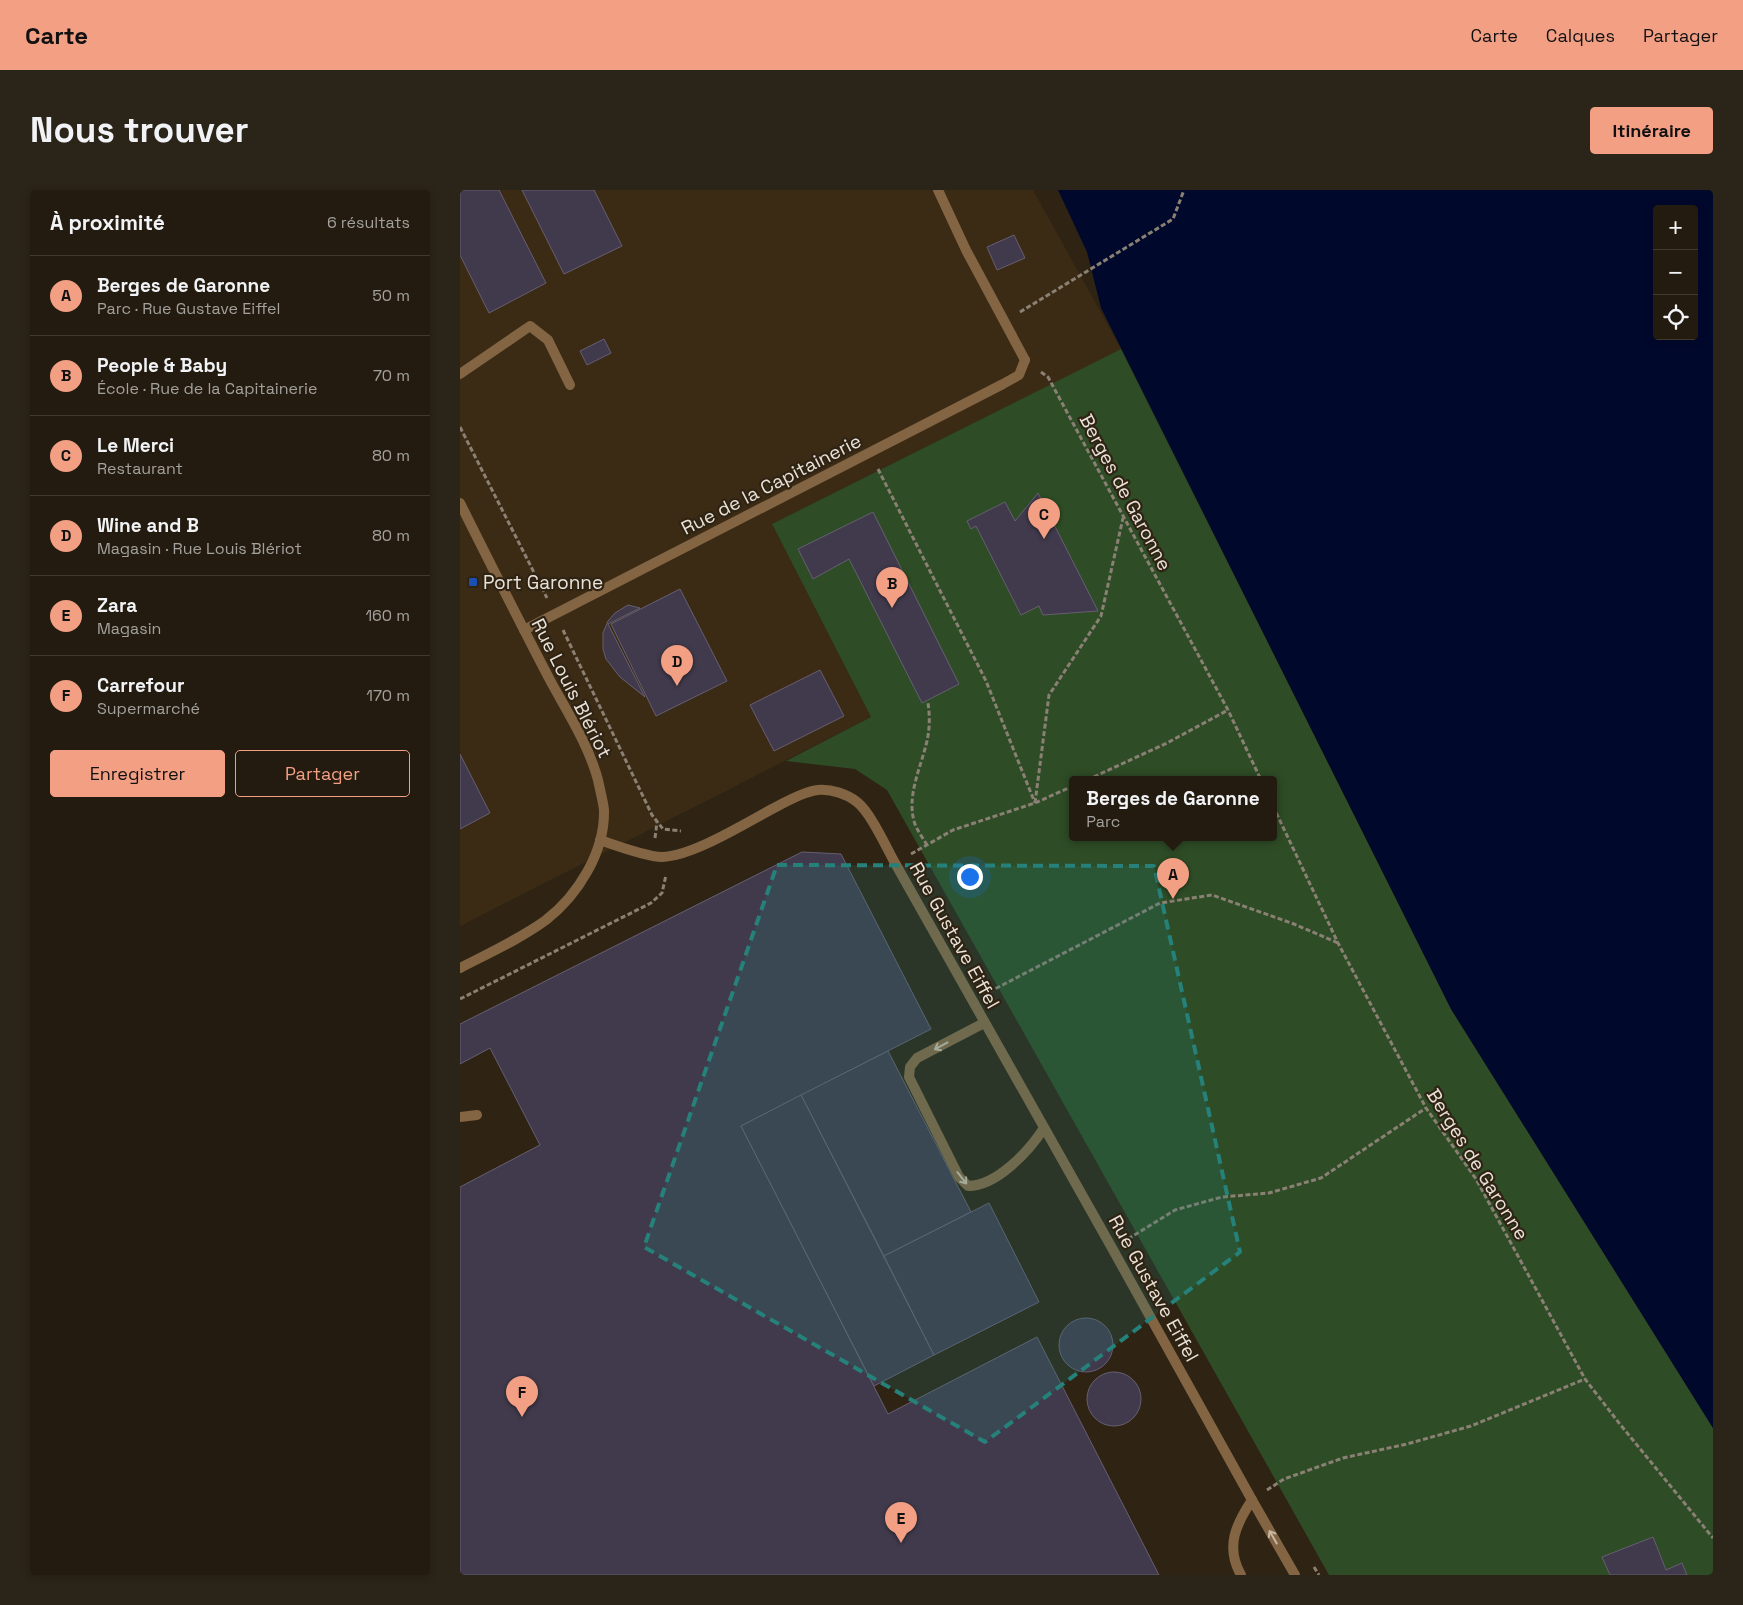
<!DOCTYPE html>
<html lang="fr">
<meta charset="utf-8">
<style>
body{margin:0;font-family:"Space Grotesk",sans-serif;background:#2b2418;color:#f1f3f6}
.controls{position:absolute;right:15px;top:15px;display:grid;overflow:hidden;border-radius:5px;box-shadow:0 2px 8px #0003}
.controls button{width:45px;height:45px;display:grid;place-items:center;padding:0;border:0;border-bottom:1px solid #40392f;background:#231b0f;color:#f1f3f6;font:25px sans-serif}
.you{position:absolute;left:509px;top:686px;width:18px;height:18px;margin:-12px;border:4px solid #fff;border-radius:50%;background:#1a73e8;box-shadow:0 0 0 8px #1a73e833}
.badge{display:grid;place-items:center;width:32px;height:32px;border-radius:50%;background:#f39f84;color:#111;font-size:16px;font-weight:700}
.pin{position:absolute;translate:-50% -41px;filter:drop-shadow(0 1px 2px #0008)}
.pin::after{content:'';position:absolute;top:26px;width:18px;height:15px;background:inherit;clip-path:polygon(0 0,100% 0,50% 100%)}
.popup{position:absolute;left:609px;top:586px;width:208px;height:65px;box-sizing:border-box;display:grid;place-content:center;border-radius:5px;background:#231b0f;filter:drop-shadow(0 1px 4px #0005);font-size:16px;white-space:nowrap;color:#a3a19e}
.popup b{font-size:19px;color:#f1f3f6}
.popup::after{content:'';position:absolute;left:50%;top:100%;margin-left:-10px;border:10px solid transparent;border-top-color:#231b0f}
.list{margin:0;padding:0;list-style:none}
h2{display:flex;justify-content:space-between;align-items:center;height:65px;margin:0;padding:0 20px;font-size:21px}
h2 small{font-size:16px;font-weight:400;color:#a3a19e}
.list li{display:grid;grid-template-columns:32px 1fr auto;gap:15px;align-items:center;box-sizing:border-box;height:80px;padding:0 20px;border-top:1px solid #40392f}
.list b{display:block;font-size:19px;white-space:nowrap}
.list p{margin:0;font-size:16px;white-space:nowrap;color:#a3a19e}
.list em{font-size:16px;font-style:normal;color:#a3a19e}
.actions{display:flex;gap:10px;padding:15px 20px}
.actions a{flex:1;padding:11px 0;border:1px solid #f39f84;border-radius:5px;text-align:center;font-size:18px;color:#f39f84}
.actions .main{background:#f39f84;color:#111}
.icon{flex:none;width:28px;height:28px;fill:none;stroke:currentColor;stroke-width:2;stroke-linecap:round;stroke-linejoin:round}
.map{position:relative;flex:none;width:1253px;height:1385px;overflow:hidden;border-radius:5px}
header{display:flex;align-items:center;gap:30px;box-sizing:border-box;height:70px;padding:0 25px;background:#f39f84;color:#111}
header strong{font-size:24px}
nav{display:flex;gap:28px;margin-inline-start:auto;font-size:18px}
.intro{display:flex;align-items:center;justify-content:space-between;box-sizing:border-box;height:120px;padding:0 30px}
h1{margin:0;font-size:35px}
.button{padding:12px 22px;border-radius:5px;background:#f39f84;color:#111;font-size:18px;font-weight:700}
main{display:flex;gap:30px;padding:0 30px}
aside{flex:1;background:#231b0f;border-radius:5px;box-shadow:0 2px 8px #0003}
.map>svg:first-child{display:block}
</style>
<header>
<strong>Carte</strong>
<nav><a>Carte</a><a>Calques</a><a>Partager</a></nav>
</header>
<div class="intro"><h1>Nous trouver</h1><a class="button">Itinéraire</a></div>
<main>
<aside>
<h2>À proximité<small>6 résultats</small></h2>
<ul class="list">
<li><span class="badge">A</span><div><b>Berges de Garonne</b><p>Parc · Rue Gustave Eiffel</p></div><em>50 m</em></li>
<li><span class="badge">B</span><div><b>People &amp; Baby</b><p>École · Rue de la Capitainerie</p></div><em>70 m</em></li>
<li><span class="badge">C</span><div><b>Le Merci</b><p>Restaurant</p></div><em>80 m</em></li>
<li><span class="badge">D</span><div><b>Wine and B</b><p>Magasin · Rue Louis Blériot</p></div><em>80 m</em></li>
<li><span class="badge">E</span><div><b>Zara</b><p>Magasin</p></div><em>160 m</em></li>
<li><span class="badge">F</span><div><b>Carrefour</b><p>Supermarché</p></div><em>170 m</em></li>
</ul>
<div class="actions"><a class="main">Enregistrer</a><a>Partager</a></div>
</aside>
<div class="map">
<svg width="1253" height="1385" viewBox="0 0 1253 1385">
<rect width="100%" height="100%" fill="#2f2414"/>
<!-- built -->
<polygon fill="#3b2b15" points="0,0 573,0 661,159 312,334 411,527 0,736"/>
<!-- green -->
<path fill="#2e4c26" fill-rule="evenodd" d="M661,159L991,819L1253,1238V1385H869L427,600L395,579L326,571L411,527L312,334ZM613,590H813V648H613Z"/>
<!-- water -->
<path fill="#00082c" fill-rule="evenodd" d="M598,0H1253V1238L991,819L641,118L627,62ZM1197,19H1234V146H1197Z"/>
<!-- building -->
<g fill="#403a4c" stroke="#665f73">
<polygon points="0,0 39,0 86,93 29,123 0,65"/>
<polygon points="62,0 134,0 162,56 104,84"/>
<polygon points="554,45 565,68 537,80 527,57"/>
<polygon points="144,149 151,163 127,175 120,161"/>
<polygon points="578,303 638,421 583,425 579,416 561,425 516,336 511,339 507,331 545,312 555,331"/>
<polygon points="413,322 499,494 462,513 389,369 353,389 338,359"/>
<polygon points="220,399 267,491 196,526 151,434"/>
<polygon points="168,415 180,418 148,434 185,507 160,487 146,469 143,459 143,443 148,431 155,423"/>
<polygon points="360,480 384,526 314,561 290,515"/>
<polygon points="0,564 30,623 0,639"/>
<polygon points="342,662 381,664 471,839 281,936 428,1224 577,1147 699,1385 0,1385 0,997 80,955 30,858 0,874 0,834"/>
<polygon points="428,861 511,1022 424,1066 341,905"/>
<polygon points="341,905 474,1165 414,1196 281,936"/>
<polygon points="529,1013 579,1112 474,1165 424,1066"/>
<circle cx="626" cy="1155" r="27"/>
<circle cx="654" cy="1209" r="27"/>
<polygon points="1193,1347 1206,1380 1222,1373 1227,1385 1150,1385 1142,1367"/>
</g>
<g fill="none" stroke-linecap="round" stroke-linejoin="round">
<!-- path -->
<g stroke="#8a8073" stroke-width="3" stroke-dasharray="5 2.5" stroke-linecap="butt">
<polyline points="560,122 713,29 724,0"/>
<polyline points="581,182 588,187 768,520 801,590"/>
<polyline points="0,237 87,408"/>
<polyline points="418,279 526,491 575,613"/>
<polyline points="103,440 192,625 203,639 221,641"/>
<polyline points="627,590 707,553 768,520"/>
<polyline points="575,613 589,505 641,426 663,328"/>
<polyline points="813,616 878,753 966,918 1016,989 1125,1189 1159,1233 1253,1348"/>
<polyline points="195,648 197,632"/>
<path d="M467,655C463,648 456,639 454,631C447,606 460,579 466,555C470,540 470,527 468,513"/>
<polyline points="451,664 493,640 575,613 613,596"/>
<polyline points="529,802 700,713 752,705 834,734 878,753"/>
<polyline points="0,809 191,713 202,703 206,685"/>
<polyline points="668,1049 715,1020 762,1007 809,1003 861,988 966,918"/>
<polyline points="807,1300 824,1289 883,1268 947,1254 1011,1236 1125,1189"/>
<polyline points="854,1377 859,1385"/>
</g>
<!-- service -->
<g stroke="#836543" stroke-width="10">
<polyline points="478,0 506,60 565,170"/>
<polyline points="0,184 70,136 88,150 110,195"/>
<path d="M524,833L457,868L450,877L449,887L499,987L508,996C537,996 569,961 584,938"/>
<polyline points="0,927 17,925"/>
<path d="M781,1385C765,1357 776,1334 792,1310L835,1385"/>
</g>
<!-- minor -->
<g stroke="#836543" stroke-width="10">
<polyline points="64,440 543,194 559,185 565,170"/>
<path d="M140,650C154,655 188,667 202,667C234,666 287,632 316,617C327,611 346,601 358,600C372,599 387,604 397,612C411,623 426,657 435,673L652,1058L792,1310"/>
</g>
<!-- tertiary -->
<path stroke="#836543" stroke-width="10" d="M0,313C30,373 60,433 91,492C108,523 129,556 138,590C140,600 143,611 144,620C145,662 118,705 86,730C60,749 29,763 0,778"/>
</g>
<!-- one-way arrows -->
<defs><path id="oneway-shaft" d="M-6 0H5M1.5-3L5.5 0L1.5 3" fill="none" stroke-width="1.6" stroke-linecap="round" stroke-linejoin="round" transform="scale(1.25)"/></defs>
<g stroke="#c6b6a4">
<use href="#oneway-shaft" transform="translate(481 856) rotate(152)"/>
<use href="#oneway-shaft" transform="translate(502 988) rotate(52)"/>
<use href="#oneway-shaft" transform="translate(813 1347) rotate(-120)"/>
</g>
<!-- marked area -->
<path fill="#258179" fill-opacity="0.2" stroke="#258179" stroke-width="4" stroke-dasharray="10 6" stroke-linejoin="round" d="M317,675L694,676L780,1062L525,1252L184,1057Z"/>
<!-- markers -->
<rect fill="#1a4fb4" stroke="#2f2414" stroke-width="2" x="8" y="387" width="10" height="10" rx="2.5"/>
<g text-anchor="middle" stroke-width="4.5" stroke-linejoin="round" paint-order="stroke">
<!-- street labels -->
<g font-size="19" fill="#eae2d8" stroke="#2f2414">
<text transform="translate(311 294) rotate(-27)" y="7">Rue de la Capitainerie</text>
<text transform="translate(666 302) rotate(62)" y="7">Berges de Garonne</text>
<text transform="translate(112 498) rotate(63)" y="7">Rue Louis Blériot</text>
<text transform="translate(495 745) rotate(61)" y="7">Rue Gustave Eiffel</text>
<text transform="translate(1018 974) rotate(58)" y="7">Berges de Garonne</text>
<text transform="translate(694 1098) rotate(61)" y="7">Rue Gustave Eiffel</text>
</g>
<!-- poi labels -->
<g font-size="19" fill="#eae2d8" stroke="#2f2414" text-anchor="start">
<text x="23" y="399">Port Garonne</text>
</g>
</g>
</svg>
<div class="controls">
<button>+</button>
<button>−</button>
<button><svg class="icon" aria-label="locate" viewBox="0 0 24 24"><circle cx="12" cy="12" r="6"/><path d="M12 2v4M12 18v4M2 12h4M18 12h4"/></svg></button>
</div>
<div class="you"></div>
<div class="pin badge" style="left:713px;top:709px">A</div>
<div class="popup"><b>Berges de Garonne</b>Parc</div>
<div class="pin badge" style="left:432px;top:418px">B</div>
<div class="pin badge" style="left:584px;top:349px">C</div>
<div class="pin badge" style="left:217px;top:496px">D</div>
<div class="pin badge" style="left:441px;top:1353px">E</div>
<div class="pin badge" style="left:62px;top:1227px">F</div>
</div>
</main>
